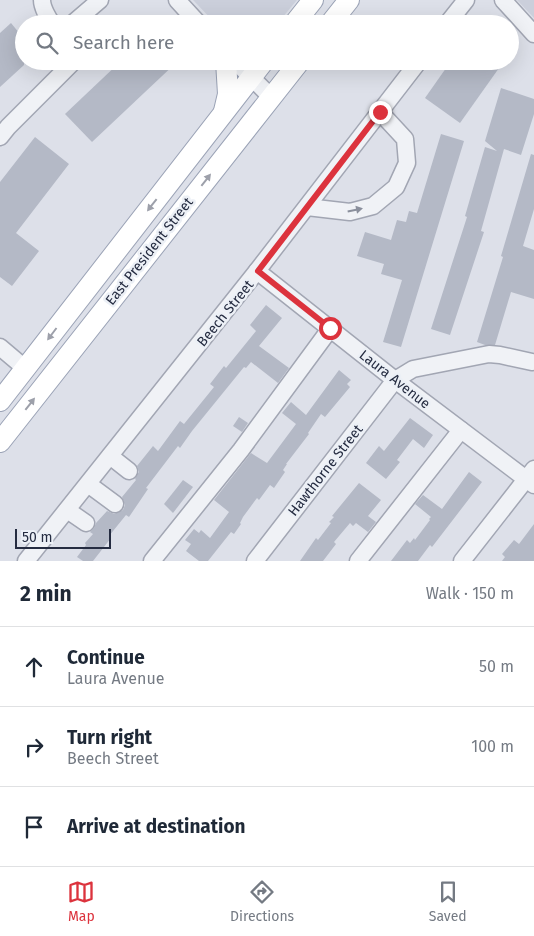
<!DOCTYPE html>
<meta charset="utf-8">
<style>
body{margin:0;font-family:"Fira Sans",sans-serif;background:#f6f6f7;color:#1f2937}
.scale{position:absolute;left:15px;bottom:12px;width:96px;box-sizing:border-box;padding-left:5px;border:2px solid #252c41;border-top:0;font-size:14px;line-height:18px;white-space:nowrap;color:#252c41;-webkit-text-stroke:4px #ecf0f6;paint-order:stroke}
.stop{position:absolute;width:15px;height:15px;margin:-11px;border:4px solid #dc333d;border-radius:50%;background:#fff}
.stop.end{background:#dc333d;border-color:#fff;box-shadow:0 1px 5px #0008}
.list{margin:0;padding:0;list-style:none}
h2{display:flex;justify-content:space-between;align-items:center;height:65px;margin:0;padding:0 20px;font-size:21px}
h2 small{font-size:16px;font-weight:400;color:#747a83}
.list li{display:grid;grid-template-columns:32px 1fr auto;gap:15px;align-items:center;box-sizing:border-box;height:80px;padding:0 20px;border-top:1px solid #e0e1e3}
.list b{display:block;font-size:19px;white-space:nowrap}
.list p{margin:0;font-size:16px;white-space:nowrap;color:#747a83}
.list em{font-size:16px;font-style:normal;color:#747a83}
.icon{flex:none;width:28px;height:28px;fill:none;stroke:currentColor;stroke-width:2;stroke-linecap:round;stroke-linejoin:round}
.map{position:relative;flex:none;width:534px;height:561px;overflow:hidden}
.search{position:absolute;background:#fff;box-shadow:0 5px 20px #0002;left:15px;right:15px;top:15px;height:55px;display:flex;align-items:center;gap:12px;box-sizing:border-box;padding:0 18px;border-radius:28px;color:#747a83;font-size:19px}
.sheet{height:305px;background:#fff}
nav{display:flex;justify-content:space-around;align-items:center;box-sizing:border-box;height:70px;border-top:1px solid #e0e1e3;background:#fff;font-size:14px;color:#747a83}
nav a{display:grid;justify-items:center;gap:2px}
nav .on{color:#dc333d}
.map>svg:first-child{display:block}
</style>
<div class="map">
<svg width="534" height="561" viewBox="0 0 534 561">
<rect width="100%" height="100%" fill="#dde0e9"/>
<!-- built -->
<g fill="#cbcfdb">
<polygon points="193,0 297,0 277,24 216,24"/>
<polygon points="517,0 534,0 534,18"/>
</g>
<!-- building -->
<g fill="#b4b9c6">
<polygon points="11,23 24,39 24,65 0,87 0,33"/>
<polygon points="121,61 178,61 92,142 65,114"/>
<polygon points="451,61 504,61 460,123 425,98"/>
<polygon points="501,88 534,99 534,114 521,155 504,149 481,231 484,232 450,335 431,329 467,217 465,216 485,147 497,151 485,141"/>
<polygon points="441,134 464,141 401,347 383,342 402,280 381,274 384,264 357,256 365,232 391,240 397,220 406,222 409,211 417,213"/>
<polygon points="35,137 69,164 16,233 39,251 12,286 0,277 0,182"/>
<polygon points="531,154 534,155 534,209 523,246 534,250 534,299 511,292 495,345 485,345 477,342 503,257 501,256"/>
<polygon points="266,305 282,318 259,346 289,368 278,383 251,362 246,368 244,367 192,431 180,448 178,446 146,488 148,489 129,517 126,515 109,536 111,538 93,561 83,561 77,557 86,545 85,543 93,534 90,532 94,528 96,523 107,511 114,514 123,510 125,505 122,497 136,480 135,479 139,472 137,466 153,446 158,451 180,421 184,424 214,387 210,384 224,366 226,368 256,331 250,325"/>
<polygon points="339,370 351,380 347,384 350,387 325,417 321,414 308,433 309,434 286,464 287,464 283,470 285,472 274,488 270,485 259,500 257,498 243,517 240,523 241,524 234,534 231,532 208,561 199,561 186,551 191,544 185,540 194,529 199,533 201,530 210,538 229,512 214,500 251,453 267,463 296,424 282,413 291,402 306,415"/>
<polygon points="239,417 248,423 242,432 233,426"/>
<polygon points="410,418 433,435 424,448 413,439 397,460 400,462 386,479 366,463 379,446 384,451"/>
<polygon points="469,472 482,482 432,547 430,545 418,561 391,561 407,540 410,543 414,538 415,540 430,520 429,519 431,517 415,504 423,495 442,509"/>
<polygon points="183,480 193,487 173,513 164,504"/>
<polygon points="359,483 381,500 368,516 376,522 368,532 356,523 353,526 350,523 334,542 336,544 323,561 300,561 316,538 318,540 331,523 329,522 334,517 332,516"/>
<polygon points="534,524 534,561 502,561 505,557 502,554 514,540 519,544"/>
</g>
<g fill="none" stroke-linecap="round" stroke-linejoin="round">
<!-- minor casing -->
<g stroke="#a2a6b3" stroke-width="19">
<g id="minor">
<path d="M42,0C42,7 48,19 53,24"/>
<polyline points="177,0 199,24"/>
<polyline points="503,0 534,34"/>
<polyline points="72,24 100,0"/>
<polyline points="447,24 466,0"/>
<polyline points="235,61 271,97"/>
<polyline points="0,137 8,127 74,61"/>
<polyline points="307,207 350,212 373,206 396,187 407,163 405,139 380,112"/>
<polyline points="257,271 395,380 534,485"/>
<polyline points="0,347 26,369"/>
<polyline points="110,456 129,471"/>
<polyline points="88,484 115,504"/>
<polyline points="67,510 86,523"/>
<polyline points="26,561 257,271 419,61"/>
<polyline points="152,561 241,450 330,329"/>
<polyline points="255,561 395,380 413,369 489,354 500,355 532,362"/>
<polyline points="358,561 461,430"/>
<polyline points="462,561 534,469"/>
</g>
</g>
<!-- major casing -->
<g stroke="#9ba3b6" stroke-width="22">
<g id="major">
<polyline points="294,24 313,0"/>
<polyline points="330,24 349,0"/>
<polyline points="224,111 228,94 226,61"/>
<polyline points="0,401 264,61"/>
<polyline points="0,442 300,61"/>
</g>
</g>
<!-- minor -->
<use href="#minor" stroke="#f0f2f6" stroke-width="16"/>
<!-- major -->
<use href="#major" stroke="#fff" stroke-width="20"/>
</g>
<!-- one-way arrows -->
<defs><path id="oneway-solid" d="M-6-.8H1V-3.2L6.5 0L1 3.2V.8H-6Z" transform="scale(1.25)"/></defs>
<g fill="#9da0aa">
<use href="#oneway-solid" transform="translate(206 180) rotate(-52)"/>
<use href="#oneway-solid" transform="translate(152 205) rotate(128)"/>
<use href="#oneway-solid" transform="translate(52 334) rotate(127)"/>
<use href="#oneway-solid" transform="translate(30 404) rotate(-52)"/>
</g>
<use fill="#8a8f9c" href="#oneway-solid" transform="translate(355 210) rotate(-12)"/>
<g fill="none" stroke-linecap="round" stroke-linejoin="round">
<!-- route -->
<polyline stroke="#dc333d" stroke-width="6" points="330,328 258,271 380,112"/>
</g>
<g text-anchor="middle" stroke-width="5" stroke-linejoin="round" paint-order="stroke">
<!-- street labels -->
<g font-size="14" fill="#252c41" stroke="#ecf0f6">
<text transform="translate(149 251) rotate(-52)" y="5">East President Street</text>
<text transform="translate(225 313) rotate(-51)" y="5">Beech Street</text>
<text transform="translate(395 379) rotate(38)" y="5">Laura Avenue</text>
<text transform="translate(325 470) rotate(-52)" y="5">Hawthorne Street</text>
</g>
</g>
</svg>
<div class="scale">50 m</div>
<div class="stop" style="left:330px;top:328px"></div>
<div class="stop end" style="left:380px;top:112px"></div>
<div class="search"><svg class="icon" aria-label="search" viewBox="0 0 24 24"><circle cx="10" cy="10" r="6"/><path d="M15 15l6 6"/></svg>Search here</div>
</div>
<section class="sheet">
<h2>2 min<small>Walk · 150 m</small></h2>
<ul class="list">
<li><svg class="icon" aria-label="ahead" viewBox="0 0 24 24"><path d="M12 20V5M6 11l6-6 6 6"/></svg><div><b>Continue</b><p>Laura Avenue</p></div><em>50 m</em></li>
<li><svg class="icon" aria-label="right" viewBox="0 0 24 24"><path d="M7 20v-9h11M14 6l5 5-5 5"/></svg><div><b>Turn right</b><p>Beech Street</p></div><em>100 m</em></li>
<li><svg class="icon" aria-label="arrive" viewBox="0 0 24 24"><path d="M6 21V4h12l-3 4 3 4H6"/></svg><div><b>Arrive at destination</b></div></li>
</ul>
</section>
<nav>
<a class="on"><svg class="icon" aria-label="map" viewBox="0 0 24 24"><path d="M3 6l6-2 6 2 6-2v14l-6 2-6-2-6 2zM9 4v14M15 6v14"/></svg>Map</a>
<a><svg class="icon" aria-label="directions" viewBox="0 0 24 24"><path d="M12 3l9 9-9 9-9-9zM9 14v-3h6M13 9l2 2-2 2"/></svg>Directions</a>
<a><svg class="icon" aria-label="saved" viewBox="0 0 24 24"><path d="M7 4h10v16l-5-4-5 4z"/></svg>Saved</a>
</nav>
